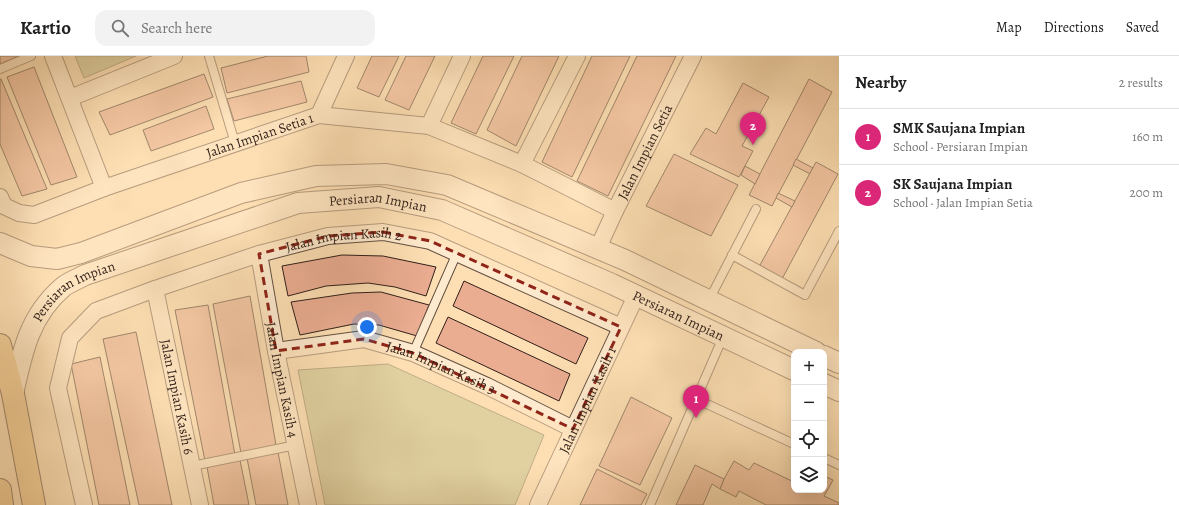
<!DOCTYPE html>
<meta charset="utf-8">
<style>
body{margin:0;font-family:Alegreya,serif;background:#f2f2f2;color:#222}
.controls{position:absolute;right:12px;bottom:12px;display:grid;overflow:hidden;border-radius:8px;box-shadow:0 4px 16px #0002}
.controls button{width:36px;height:36px;display:grid;place-items:center;padding:0;border:0;border-bottom:1px solid #e0e0e0;background:#fff;color:#222;font:20px sans-serif}
.you{position:absolute;left:367px;top:271px;width:14px;height:14px;margin:-10px;border:3px solid #fff;border-radius:50%;background:#1a73e8;box-shadow:0 0 0 6px #1a73e833}
.badge{display:grid;place-items:center;width:26px;height:26px;border-radius:50%;background:#db2777;color:#fff;font-size:13px;font-weight:700}
.pin{position:absolute;translate:-50% -33px;filter:drop-shadow(0 1px 2px #0008)}
.pin::after{content:'';position:absolute;top:21px;width:14px;height:12px;background:inherit;clip-path:polygon(0 0,100% 0,50% 100%)}
.list{margin:0;padding:0;list-style:none}
h2{display:flex;justify-content:space-between;align-items:center;height:52px;margin:0;padding:0 16px;font-size:17px}
h2 small{font-size:13px;font-weight:400;color:#767676}
.list li{display:grid;grid-template-columns:26px 1fr auto;gap:12px;align-items:center;box-sizing:border-box;height:56px;padding:0 16px;border-top:1px solid #e0e0e0}
.list b{display:block;font-size:15px;white-space:nowrap}
.list p{margin:0;font-size:13px;white-space:nowrap;color:#767676}
.list em{font-size:13px;font-style:normal;color:#767676}
.icon{flex:none;width:22px;height:22px;fill:none;stroke:currentColor;stroke-width:2;stroke-linecap:round;stroke-linejoin:round}
.map{position:relative;flex:none;width:839px;height:449px;overflow:hidden}
header{display:flex;align-items:center;gap:24px;box-sizing:border-box;height:56px;padding:0 20px;background:#fff;border-bottom:1px solid #e0e0e0}
header strong{font-size:19px}
nav{display:flex;gap:22px;margin-inline-start:auto;font-size:14px}
.search{width:280px;height:36px;background:#f2f2f2;display:flex;align-items:center;gap:10px;box-sizing:border-box;padding:0 14px;border-radius:12px;color:#767676;font-size:15px}
main{display:flex}
aside{flex:1;background:#fff}
.map>svg:first-child{display:block}
</style>
<header>
<strong>Kartio</strong>
<div class="search"><svg class="icon" aria-label="search" viewBox="0 0 24 24"><circle cx="10" cy="10" r="6"/><path d="M15 15l6 6"/></svg>Search here</div>
<nav><a>Map</a><a>Directions</a><a>Saved</a></nav>
</header>
<main>
<div class="map">
<svg width="839" height="449" viewBox="0 0 839 449">
<rect width="100%" height="100%" fill="#fddfb3"/>
<filter id="stains"><feTurbulence type="fractalNoise" baseFrequency=".005" numOctaves="4"/><feColorMatrix values="0 0 0 0 .2 0 0 0 0 .09 0 0 0 0 .02 0 0 0 .5 -.17"/></filter>
<radialGradient id="worn" r=".72"><stop offset=".6" stop-color="#630" stop-opacity="0"/><stop offset="1" stop-color="#630" stop-opacity=".3"/></radialGradient>
<!-- green -->
<g fill="#bfc28c" stroke="#787052">
<polygon points="75,0 136,0 84,22"/>
<polygon points="388,308 544,379 515,449 325,449 298,314"/>
</g>
<!-- building -->
<g fill="#ebad92" stroke="#301f19">
<polygon points="0,0 19,0 0,8"/>
<polygon points="268,0 306,0 309,16 227,37 221,12"/>
<polygon points="372,0 399,0 379,41 357,32"/>
<polygon points="406,0 435,0 409,54 385,44"/>
<polygon points="483,0 514,0 476,78 451,67"/>
<polygon points="522,0 559,0 516,90 487,74"/>
<polygon points="592,0 630,0 572,121 542,106"/>
<polygon points="637,0 676,0 608,140 577,125"/>
<polygon points="34,11 77,121 51,129 7,21"/>
<polygon points="204,18 213,41 110,79 99,56"/>
<polygon points="0,23 1,23 47,133 22,140 0,88"/>
<polygon points="809,23 832,36 772,150 749,139"/>
<polygon points="301,25 307,46 234,65 227,43"/>
<polygon points="743,27 769,41 742,90 753,95 739,121 690,98 706,72 716,78"/>
<polygon points="206,50 214,73 151,95 143,74"/>
<polygon points="674,98 738,129 711,180 646,150"/>
<polygon points="796,103 813,112 810,118 793,109"/>
<polygon points="816,106 838,118 782,223 759,211"/>
<polygon points="745,110 760,118 755,128 741,119"/>
<polygon points="778,137 795,145 792,151 776,142"/>
<polygon points="342,199 383,200 436,211 426,240 395,231 368,227 326,230 288,240 282,210"/>
<polygon points="464,225 588,282 576,308 453,250"/>
<polygon points="381,236 429,249 417,280 379,269 354,268 300,279 291,246 352,237"/>
<polygon points="250,240 276,389 241,397 213,248"/>
<polygon points="208,249 235,399 205,405 175,254"/>
<polygon points="448,261 570,318 559,345 436,287"/>
<polygon points="136,276 172,449 139,449 103,283"/>
<polygon points="100,301 130,449 99,449 71,308"/>
<polygon points="631,341 672,362 640,429 599,410"/>
<polygon points="278,396 288,449 256,449 247,402"/>
<polygon points="240,404 249,449 214,449 207,411"/>
<polygon points="734,405 749,414 754,407 794,426 794,434 824,434 824,420 833,424 824,440 839,447 839,449 766,449 739,435 736,441 720,433 724,423"/>
<polygon points="695,409 724,423 720,433 712,428 703,449 676,449"/>
<polygon points="597,413 647,438 641,449 580,449"/>
</g>
<g fill="none" stroke-linecap="round" stroke-linejoin="round">
<!-- service casing -->
<g stroke="#634f40" stroke-width="10">
<g id="service">
<polyline points="209,0 235,87"/>
<polyline points="0,13 31,0"/>
<polyline points="732,199 805,239 839,175"/>
<polyline points="709,244 756,153"/>
<polyline points="413,297 457,197"/>
<polyline points="696,343 794,388"/>
<polyline points="824,402 839,409"/>
<polyline points="192,410 296,389"/>
<polyline points="650,449 723,281"/>
</g>
</g>
<!-- minor casing -->
<g stroke="#634f40" stroke-width="18">
<g id="minor">
<polyline points="53,0 104,132"/>
<polyline points="70,42 174,0"/>
<polyline points="319,59 346,0"/>
<polyline points="429,70 462,0"/>
<polyline points="522,108 577,0"/>
<path id="s1" d="M0,141L4,150L19,157L34,159L104,132L319,59L429,70L522,108L615,155"/>
<path id="s2" d="M598,192L615,155L693,0"/>
<path id="s3" d="M259,198L276,295L308,449"/>
<path id="s4" d="M155,233L200,449"/>
<path id="s5" d="M276,295L364,283L413,297L487,330L573,373"/>
<path id="s6" d="M84,449L58,332L70,282L96,255L155,233L259,198L328,180L383,176L430,185L621,271"/>
<path id="s7" d="M538,449L636,240"/>
</g>
</g>
<!-- tertiary casing -->
<g stroke="#634f40" stroke-width="22">
<g id="tertiary">
<polyline points="0,187 31,200 57,203 81,197 241,137 316,120 386,118 447,129 625,204 816,296"/>
<polyline points="824,300 839,307"/>
<polyline points="824,328 839,335"/>
<path id="s8" d="M13,338C22,297 29,260 63,231C69,226 78,223 85,219L298,147L379,141L442,154L612,228L794,314"/>
</g>
</g>
<!-- trunk casing -->
<g stroke="#301f19" stroke-width="24">
<g id="trunk">
<polyline points="0,289 13,338 34,449"/>
<polyline points="0,434 2,449"/>
</g>
</g>
<!-- service -->
<use href="#service" stroke="#feeace" stroke-width="8"/>
<!-- minor -->
<use href="#minor" stroke="#feeace" stroke-width="16"/>
<!-- tertiary -->
<use href="#tertiary" stroke="#feeace" stroke-width="20"/>
<!-- trunk -->
<use href="#trunk" stroke="#eec07a" stroke-width="22"/>
</g>
<!-- marked area -->
<path d="M0 0H839V449H0ZM383,176L430,185L621,271L573,373L413,297L364,283L276,295L259,198L328,180Z" fill="#fddfb3" fill-opacity=".55" fill-rule="evenodd"/>
<path fill="none" stroke="#8f2418" stroke-width="3" stroke-dasharray="8 5" stroke-linejoin="round" d="M383,176L430,185L621,271L573,373L413,297L364,283L276,295L259,198L328,180Z"/>
<g text-anchor="middle" stroke-width="3" stroke-linejoin="round" paint-order="stroke">
<!-- street labels -->
<g font-size="14" fill="#301f19" stroke="#feeace">
<text dy="5" stroke="none"><textPath href="#s1" startOffset="281">Jalan Impian Setia 1</textPath></text>
<text dy="5" stroke="none"><textPath href="#s2" startOffset="107">Jalan Impian Setia</textPath></text>
<text dy="5" stroke="none"><textPath href="#s8" startOffset="451">Persiaran Impian</textPath></text>
<text dy="5" stroke="none"><textPath href="#s6" startOffset="468">Jalan Impian Kasih 2</textPath></text>
<text dy="5" stroke="none"><textPath href="#s8" startOffset="127">Persiaran Impian</textPath></text>
<text dy="5" stroke="none"><textPath href="#s8" startOffset="775">Persiaran Impian</textPath></text>
<text dy="5" stroke="none"><textPath href="#s5" startOffset="171">Jalan Impian Kasih 3</textPath></text>
<text dy="5" stroke="none"><textPath href="#s3" startOffset="128">Jalan Impian Kasih 4</textPath></text>
<text dy="5" stroke="none"><textPath href="#s4" startOffset="110">Jalan Impian Kasih 6</textPath></text>
<text dy="5" stroke="none"><textPath href="#s7" startOffset="116">Jalan Impian Kasih 1</textPath></text>
</g>
</g>
<rect width="100%" height="100%" filter="url(#stains)"/>
<rect width="100%" height="100%" fill="url(#worn)"/>
</svg>
<div class="controls">
<button>+</button>
<button>−</button>
<button><svg class="icon" aria-label="locate" viewBox="0 0 24 24"><circle cx="12" cy="12" r="6"/><path d="M12 2v4M12 18v4M2 12h4M18 12h4"/></svg></button>
<button><svg class="icon" aria-label="layers" viewBox="0 0 24 24"><path d="M12 4l9 5-9 5-9-5zM3 14l9 5 9-5"/></svg></button>
</div>
<div class="you"></div>
<div class="pin badge" style="left:696px;top:362px">1</div>
<div class="pin badge" style="left:753px;top:89px">2</div>
</div>
<aside>
<h2>Nearby<small>2 results</small></h2>
<ul class="list">
<li><span class="badge">1</span><div><b>SMK Saujana Impian</b><p>School · Persiaran Impian</p></div><em>160 m</em></li>
<li><span class="badge">2</span><div><b>SK Saujana Impian</b><p>School · Jalan Impian Setia</p></div><em>200 m</em></li>
</ul>
</aside>
</main>
